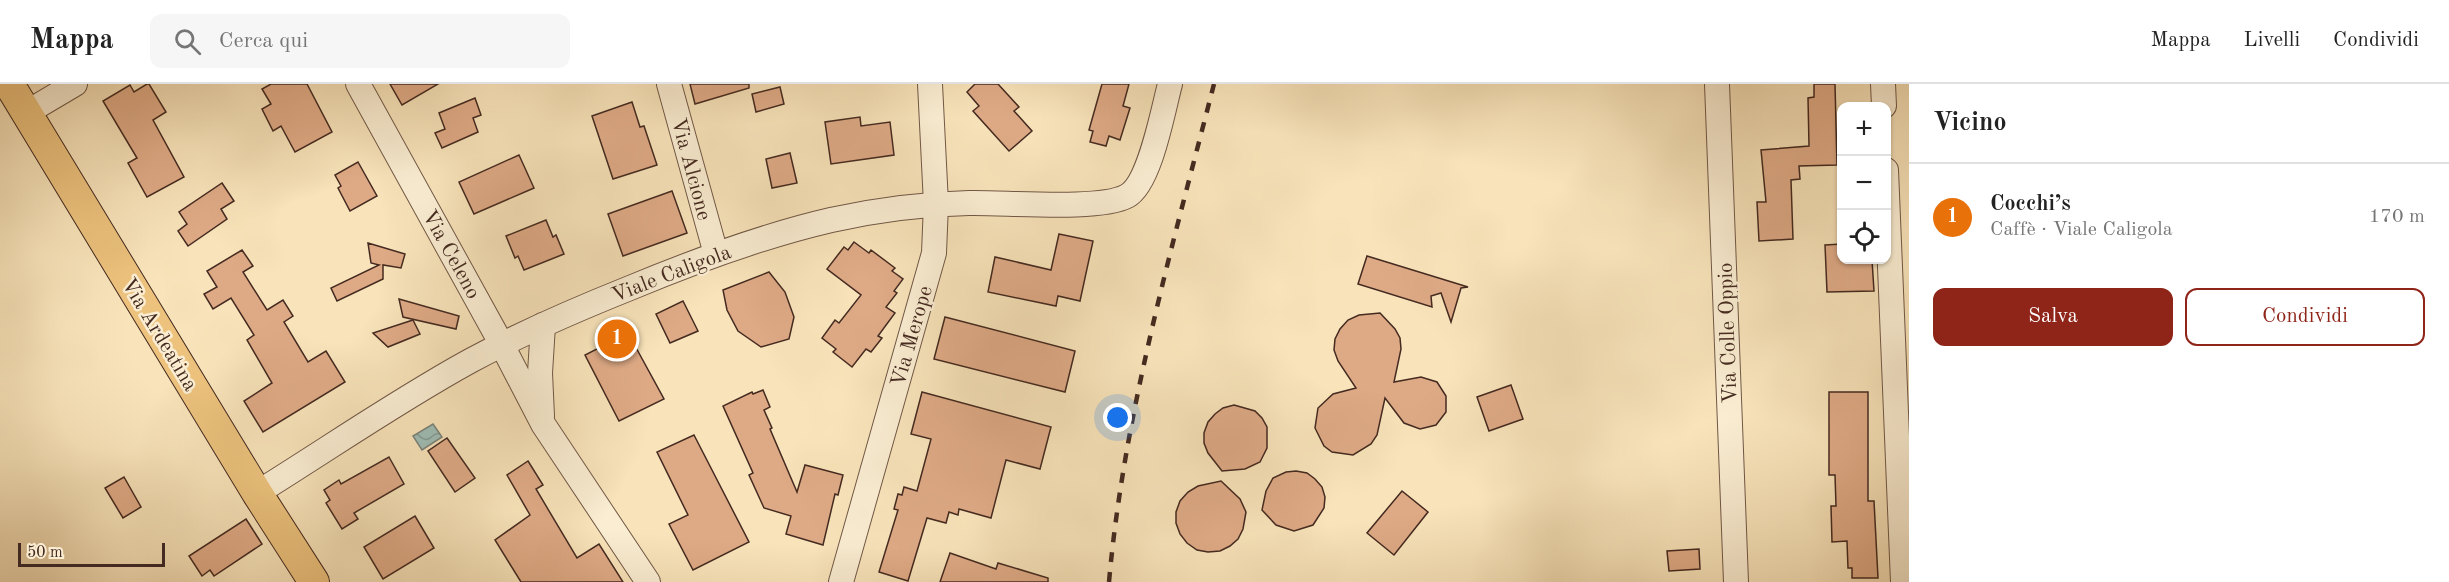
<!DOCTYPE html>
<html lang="it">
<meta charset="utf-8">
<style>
body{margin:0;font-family:"Old Standard TT",serif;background:#f6f6f6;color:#222}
.controls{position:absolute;right:18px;top:18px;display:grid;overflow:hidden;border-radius:12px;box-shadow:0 2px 4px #0004}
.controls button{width:54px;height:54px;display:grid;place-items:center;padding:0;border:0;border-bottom:2px solid #e0e0e0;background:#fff;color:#222;font:30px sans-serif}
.scale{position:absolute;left:18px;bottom:15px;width:147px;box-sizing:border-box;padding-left:6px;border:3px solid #442a20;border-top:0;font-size:16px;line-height:21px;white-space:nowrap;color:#442a20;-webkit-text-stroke:4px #faedd2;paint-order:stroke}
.you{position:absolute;left:1118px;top:334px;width:21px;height:21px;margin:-15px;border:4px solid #fff;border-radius:50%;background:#1a73e8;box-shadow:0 0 0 9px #1a73e833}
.badge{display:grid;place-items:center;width:39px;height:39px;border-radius:50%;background:#8f2418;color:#fff;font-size:20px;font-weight:700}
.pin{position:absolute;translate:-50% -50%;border:3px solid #fff;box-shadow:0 2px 6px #0006}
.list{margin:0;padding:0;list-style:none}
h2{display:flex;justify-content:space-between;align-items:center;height:78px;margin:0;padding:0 24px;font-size:26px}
h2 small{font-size:20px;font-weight:400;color:#767676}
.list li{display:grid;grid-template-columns:39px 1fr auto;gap:18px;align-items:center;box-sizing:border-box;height:108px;padding:0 24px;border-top:2px solid #e0e0e0}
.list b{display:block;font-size:22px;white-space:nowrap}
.list p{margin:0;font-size:20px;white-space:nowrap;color:#767676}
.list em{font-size:20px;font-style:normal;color:#767676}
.actions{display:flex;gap:12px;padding:18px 24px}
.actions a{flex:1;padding:14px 0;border:2px solid #8f2418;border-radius:12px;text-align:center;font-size:21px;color:#8f2418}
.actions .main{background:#8f2418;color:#fff}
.icon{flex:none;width:33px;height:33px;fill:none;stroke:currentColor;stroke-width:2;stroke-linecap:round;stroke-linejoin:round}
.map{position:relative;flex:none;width:1909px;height:498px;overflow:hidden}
header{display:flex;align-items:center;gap:36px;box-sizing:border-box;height:84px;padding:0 30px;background:#fff;border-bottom:2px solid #e0e0e0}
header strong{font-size:28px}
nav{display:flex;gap:33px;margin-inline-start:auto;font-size:21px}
.search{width:420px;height:54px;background:#f6f6f6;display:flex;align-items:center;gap:15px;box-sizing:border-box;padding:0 21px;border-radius:12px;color:#767676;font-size:22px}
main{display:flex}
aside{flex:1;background:#fff}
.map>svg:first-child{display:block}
</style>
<header>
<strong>Mappa</strong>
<div class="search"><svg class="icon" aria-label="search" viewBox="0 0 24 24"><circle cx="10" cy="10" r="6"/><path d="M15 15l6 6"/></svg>Cerca qui</div>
<nav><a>Mappa</a><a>Livelli</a><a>Condividi</a></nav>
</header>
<main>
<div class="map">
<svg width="1909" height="498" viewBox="0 0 1909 498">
<defs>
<pattern id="water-waves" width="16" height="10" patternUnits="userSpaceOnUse" patternTransform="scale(1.5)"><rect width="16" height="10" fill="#9ebdb5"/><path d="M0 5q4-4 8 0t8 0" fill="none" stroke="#829a93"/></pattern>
</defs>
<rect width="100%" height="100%" fill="#f8e3ba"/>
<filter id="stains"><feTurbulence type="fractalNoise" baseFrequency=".00333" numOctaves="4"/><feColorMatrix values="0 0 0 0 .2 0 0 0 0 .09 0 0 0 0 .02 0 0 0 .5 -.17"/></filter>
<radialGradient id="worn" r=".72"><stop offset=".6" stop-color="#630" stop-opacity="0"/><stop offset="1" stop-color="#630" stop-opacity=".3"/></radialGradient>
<!-- water -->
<polygon fill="url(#water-waves)" stroke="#7a8279" stroke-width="1.5" points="433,340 442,353 422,366 413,352"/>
<!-- building -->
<g fill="#deaa86" stroke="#442a20" stroke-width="1.5">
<polygon points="147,0 149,0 166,28 153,36 184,93 147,113 128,79 137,74 103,17 130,1 134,8"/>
<polygon points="271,0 307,0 332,48 295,68 281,42 273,47 262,25 271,20 262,5"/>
<polygon points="390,0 438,0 402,21"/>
<polygon points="690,0 749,0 749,4 695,20"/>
<polygon points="975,0 998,0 1019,23 1014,27 1032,47 1009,67 973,27 979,22 967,8"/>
<polygon points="1102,0 1129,0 1123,22 1130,24 1120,56 1109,52 1106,62 1090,58 1093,47 1089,46"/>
<polygon points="1814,0 1835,0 1837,81 1799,82 1800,95 1791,96 1793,155 1759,157 1757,118 1766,118 1761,66 1809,62 1808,14 1814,13"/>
<polygon points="780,3 784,20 756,28 752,10"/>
<polygon points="475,14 481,31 473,34 478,48 442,64 435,49 445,45 439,29"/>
<polygon points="632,18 640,43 644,42 657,81 613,95 592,32"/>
<polygon points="860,33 861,42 890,38 894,71 831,80 825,38"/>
<polygon points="790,69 797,99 772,104 766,75"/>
<polygon points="519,71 534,104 474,130 459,98"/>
<polygon points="358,78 377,112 350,127 338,104 341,102 335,91"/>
<polygon points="222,99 234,117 221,125 227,135 188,162 178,147 187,140 179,128"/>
<polygon points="672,107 687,149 623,172 608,130"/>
<polygon points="546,136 553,153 556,151 564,170 524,186 518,172 515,174 506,152"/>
<polygon points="1059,150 1093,157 1080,217 1058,212 1056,222 988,208 995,173 1051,186"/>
<polygon points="854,158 869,169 871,166 895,184 892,187 903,195 894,207 897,209 886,223 895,229 878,252 882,254 871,268 866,265 852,283 833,268 836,265 822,254 835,236 839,239 861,211 827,185 844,163 848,166"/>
<polygon points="368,159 405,170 401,184 383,181 383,195 337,217 331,204 379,181 371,179"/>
<polygon points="1842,160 1842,176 1872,176 1874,207 1827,208 1825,161"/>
<polygon points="242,166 253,182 243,188 267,226 283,216 293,232 284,238 308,278 326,267 345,298 263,348 244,317 272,299 247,256 254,251 231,214 213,225 204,210 217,203 207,187"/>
<polygon points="1367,172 1468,203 1461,204 1451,238 1441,209 1431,212 1432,223 1358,200"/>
<polygon points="769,188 785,208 794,233 789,255 761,263 738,247 727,226 723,206"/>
<polygon points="399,215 459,232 456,245 403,233"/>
<polygon points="683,217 698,247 670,259 656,230"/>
<polygon points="1380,229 1395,245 1400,254 1401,265 1394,298 1421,293 1437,298 1446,312 1446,328 1436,341 1420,345 1404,339 1385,314 1377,351 1371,360 1353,371 1332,368 1324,362 1315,344 1318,324 1333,310 1356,304 1338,277 1334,266 1335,255 1340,245 1348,236 1359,231"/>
<polygon points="945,233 1075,267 1065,308 934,275"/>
<polygon points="413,236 420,250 388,263 373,249"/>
<polygon points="628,249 664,315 619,337 585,271"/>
<polygon points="1511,301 1523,335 1489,347 1477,313"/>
<polygon points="763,306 770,323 764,326 772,344 770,345 797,408 805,381 843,391 838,411 835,410 823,461 786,450 791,432 764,424 749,391 753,389 723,322 752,308 753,310"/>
<polygon points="922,308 1051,343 1040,385 1006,376 991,434 959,425 958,431 949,428 946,439 927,434 908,497 879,488 898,426 894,425 898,410 902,411 904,403 917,407 931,355 911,350"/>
<polygon points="1829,308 1868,308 1868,417 1874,417 1878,494 1852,494 1852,484 1848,484 1847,457 1832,458 1831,422 1836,422 1835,391 1829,391"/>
<polygon points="1234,321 1255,327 1262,334 1267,343 1267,364 1260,378 1245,385 1222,387 1208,369 1204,359 1204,349 1208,338 1215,330 1223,324"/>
<polygon points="694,351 749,458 693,486 669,440 688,431 657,368"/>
<polygon points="447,354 475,394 455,408 428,367"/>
<polygon points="389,373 404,400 354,429 358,435 342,445 326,419 330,416 324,406 339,396 341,400"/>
<polygon points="528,377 543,401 536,405 577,474 599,460 623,498 521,498 495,456 530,431 507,391"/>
<polygon points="1296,387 1307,389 1315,395 1322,403 1325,413 1324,424 1313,441 1294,447 1276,441 1262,426 1266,407 1273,394 1286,388"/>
<polygon points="124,393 141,423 123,434 105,404"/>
<polygon points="1221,397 1240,415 1246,428 1243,445 1238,455 1230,462 1220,467 1208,468 1197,466 1187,459 1180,450 1176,439 1176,428 1180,417 1188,408 1198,402"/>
<polygon points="1402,407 1428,428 1394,471 1367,449"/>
<polygon points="415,432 434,464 383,495 364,463"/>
<polygon points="246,435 262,460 214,492 210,486 202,492 189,472"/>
<polygon points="1699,465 1700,485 1669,487 1667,467"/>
<polygon points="950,469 996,485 998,479 1048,494 1048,498 940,498"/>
</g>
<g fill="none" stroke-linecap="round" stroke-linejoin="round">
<!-- minor casing -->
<g stroke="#715846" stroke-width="26">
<g id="minor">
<polyline points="358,0 502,261 543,340 648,498"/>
<polyline points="669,0 716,170"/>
<polyline points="1717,0 1736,498"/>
<polyline points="1883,0 1884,22"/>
<polyline points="26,29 75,0"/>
<polyline points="1886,86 1903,498"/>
<polyline points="542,332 540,289 543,241"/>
<path d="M257,409C328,365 397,317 470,277C522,249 575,226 630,204C695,177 762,152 831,136C876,126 923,120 969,119C1004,118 1100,127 1127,112C1150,100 1163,26 1170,0"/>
<polyline points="841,498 934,169 936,120 930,0"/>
</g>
</g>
<!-- major casing -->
<g stroke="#442a20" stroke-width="32">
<polyline id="major" points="9,0 257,409 314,498"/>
</g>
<!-- minor -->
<use href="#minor" stroke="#faedd2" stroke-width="24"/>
<!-- major -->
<use href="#major" stroke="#ecc27d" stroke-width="30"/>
<!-- rail -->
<path stroke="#442a20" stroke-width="4.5" stroke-dasharray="10 10" stroke-linecap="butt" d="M1109,498C1124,329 1172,164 1214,0"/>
</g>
<g text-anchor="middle" stroke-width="5" stroke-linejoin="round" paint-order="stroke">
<!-- street labels -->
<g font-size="21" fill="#442a20" stroke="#faedd2">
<text transform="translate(692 85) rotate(75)" y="7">Via Alcione</text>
<text transform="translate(452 170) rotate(61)" y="7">Via Celeno</text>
<text transform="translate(671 189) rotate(-21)" y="7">Viale Caligola</text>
<text transform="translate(1727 249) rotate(-92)" y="7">Via Colle Oppio</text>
<text transform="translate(160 250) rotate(59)" y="7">Via Ardeatina</text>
<text transform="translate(911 252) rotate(-74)" y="7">Via Merope</text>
</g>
</g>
<rect width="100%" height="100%" filter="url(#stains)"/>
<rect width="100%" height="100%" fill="url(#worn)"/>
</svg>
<div class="controls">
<button>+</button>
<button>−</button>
<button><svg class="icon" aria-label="locate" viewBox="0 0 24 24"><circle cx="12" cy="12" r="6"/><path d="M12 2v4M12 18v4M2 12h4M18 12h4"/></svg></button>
</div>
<div class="scale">50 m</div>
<div class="you"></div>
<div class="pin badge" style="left:617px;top:255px;background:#e8710a">1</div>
</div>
<aside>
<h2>Vicino<small></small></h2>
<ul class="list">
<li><span class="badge" style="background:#e8710a">1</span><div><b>Cocchi’s</b><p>Caffè · Viale Caligola</p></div><em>170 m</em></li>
</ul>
<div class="actions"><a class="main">Salva</a><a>Condividi</a></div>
</aside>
</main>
